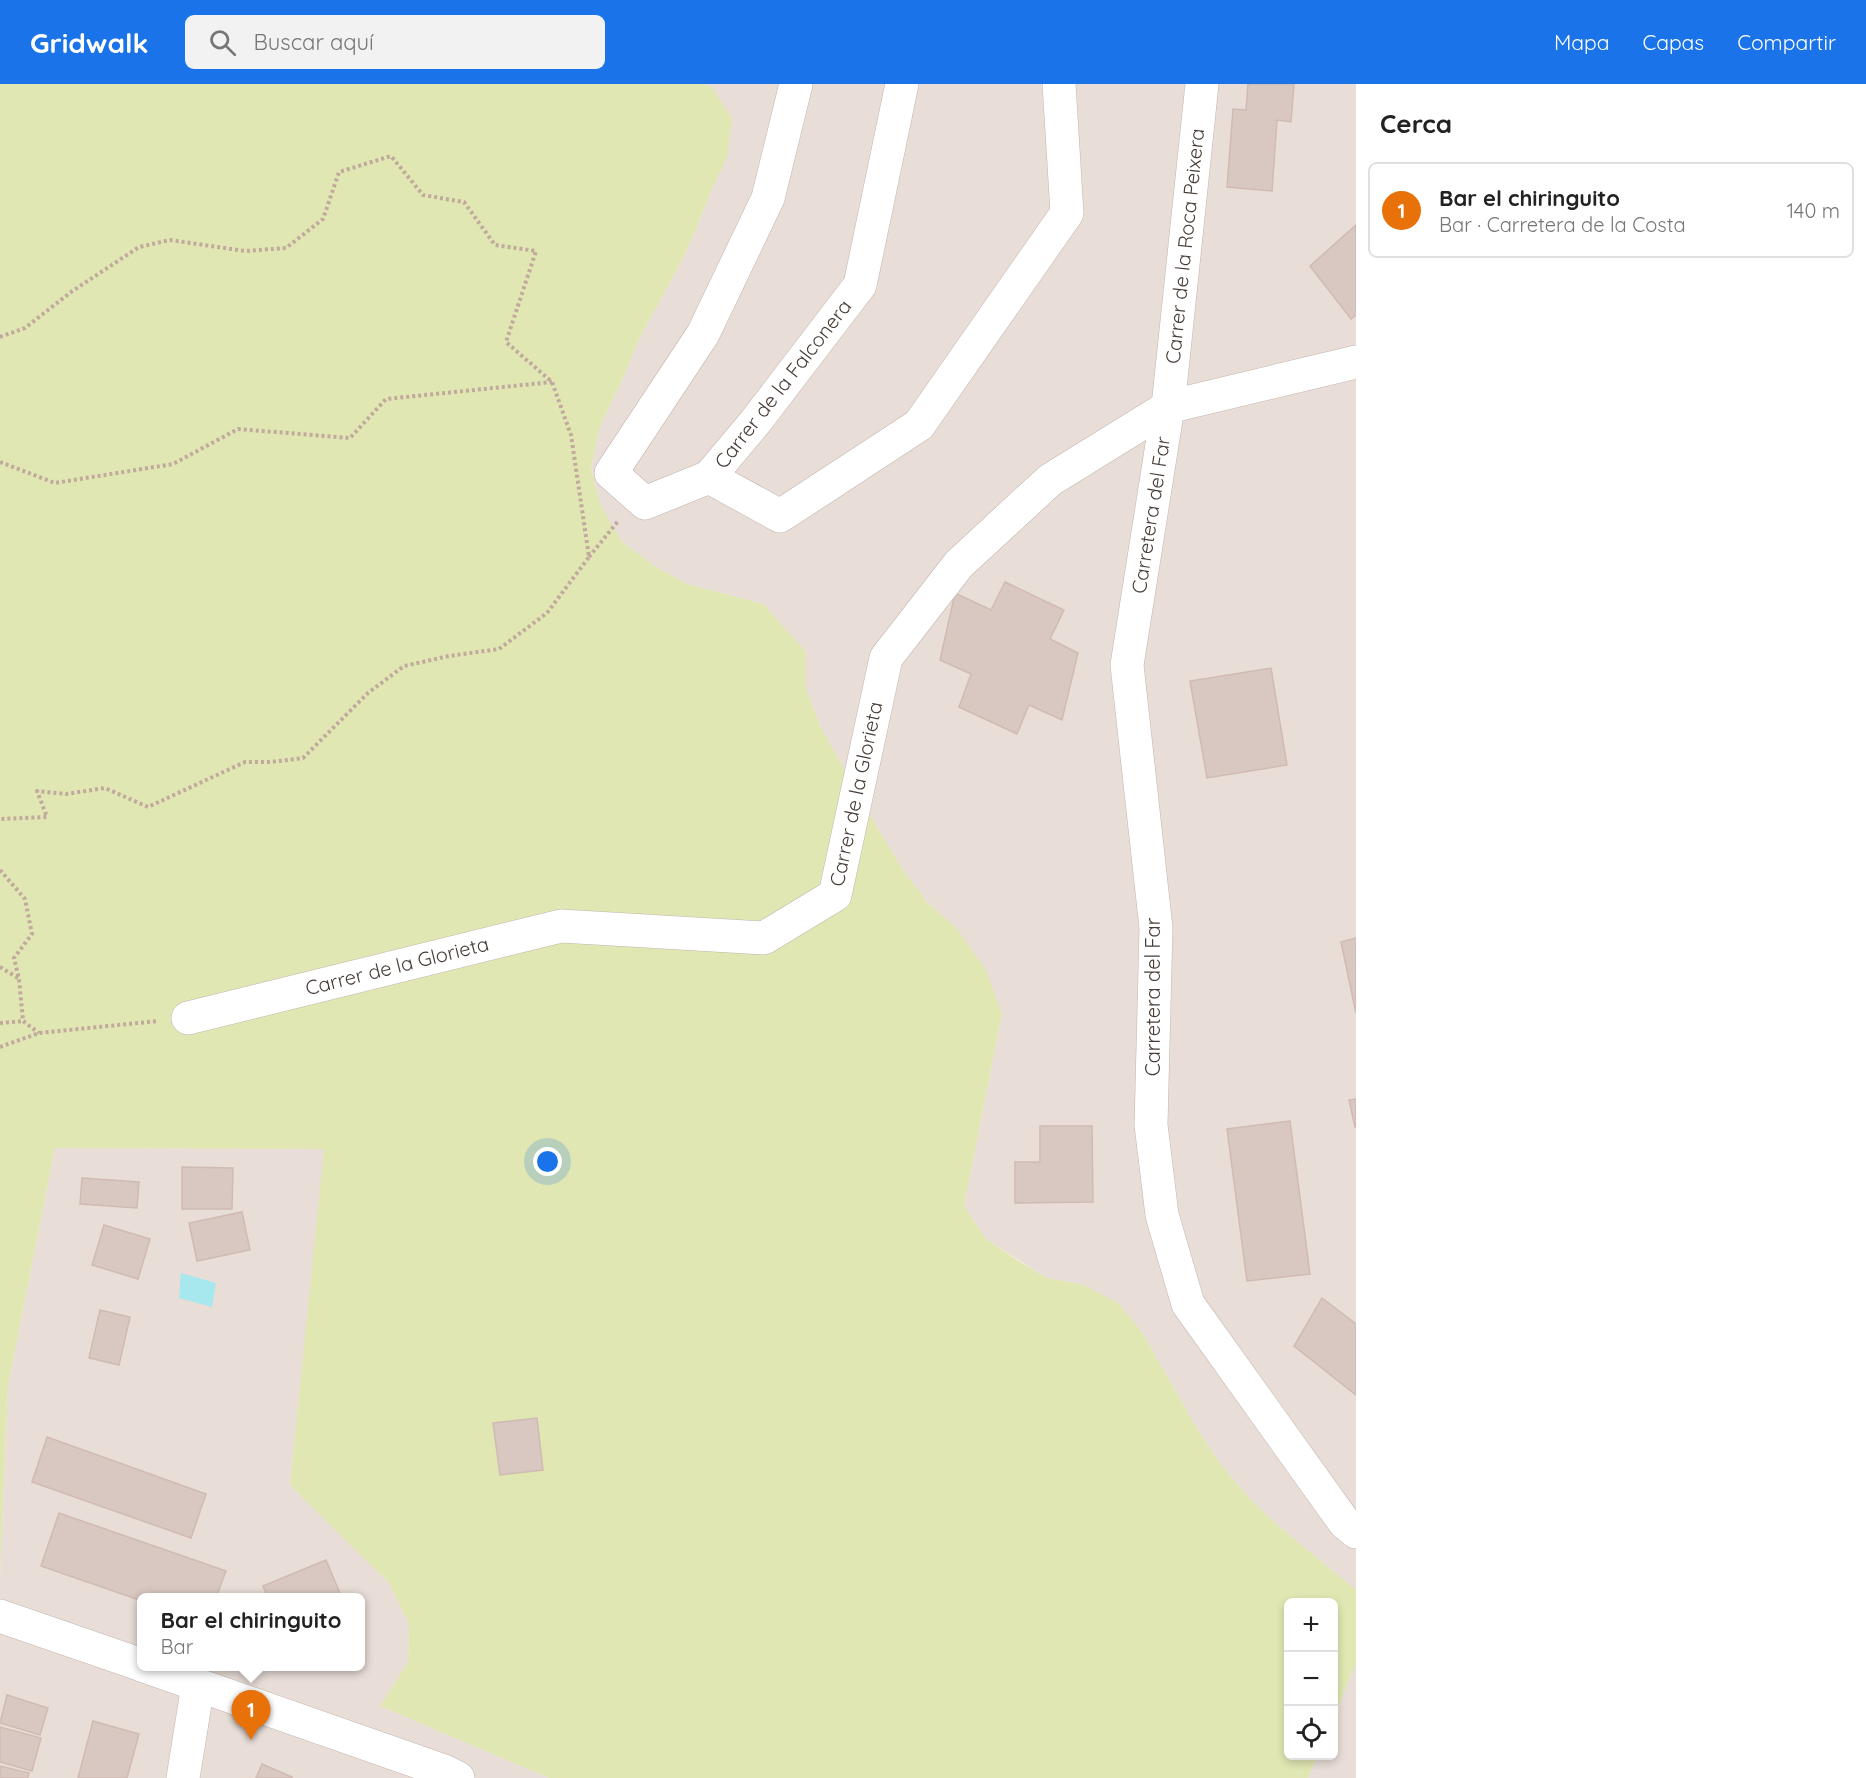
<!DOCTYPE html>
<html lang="es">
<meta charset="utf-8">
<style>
body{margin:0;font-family:Quicksand,sans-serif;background:#f2f2f2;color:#222}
.controls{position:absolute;right:18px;bottom:18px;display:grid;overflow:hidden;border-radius:9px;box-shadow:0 3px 9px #0003}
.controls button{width:54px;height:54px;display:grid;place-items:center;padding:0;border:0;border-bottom:2px solid #e0e0e0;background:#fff;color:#222;font:30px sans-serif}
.you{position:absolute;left:548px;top:1078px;width:21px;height:21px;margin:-15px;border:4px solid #fff;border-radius:50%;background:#1a73e8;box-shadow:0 0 0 9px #1a73e833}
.badge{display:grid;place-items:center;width:39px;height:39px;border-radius:50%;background:#1a73e8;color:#fff;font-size:20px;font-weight:700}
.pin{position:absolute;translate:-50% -50px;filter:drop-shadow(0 2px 3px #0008)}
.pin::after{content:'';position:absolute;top:32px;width:21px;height:18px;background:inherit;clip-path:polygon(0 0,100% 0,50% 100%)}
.popup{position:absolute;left:137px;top:1509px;width:228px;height:78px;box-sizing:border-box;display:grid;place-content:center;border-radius:9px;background:#fff;filter:drop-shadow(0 2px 4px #0005);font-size:20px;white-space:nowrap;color:#767676}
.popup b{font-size:22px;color:#222}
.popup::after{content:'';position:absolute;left:50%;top:100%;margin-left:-12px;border:12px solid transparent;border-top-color:#fff}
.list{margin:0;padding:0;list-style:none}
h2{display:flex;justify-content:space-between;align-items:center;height:78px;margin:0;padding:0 24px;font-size:26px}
h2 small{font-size:20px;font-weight:400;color:#767676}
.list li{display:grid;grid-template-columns:39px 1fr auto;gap:18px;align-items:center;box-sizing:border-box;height:96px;margin:0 12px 12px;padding:0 12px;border:2px solid #e0e0e0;border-radius:9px}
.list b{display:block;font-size:22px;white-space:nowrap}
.list p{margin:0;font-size:20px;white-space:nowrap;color:#767676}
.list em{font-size:20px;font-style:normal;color:#767676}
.icon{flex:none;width:33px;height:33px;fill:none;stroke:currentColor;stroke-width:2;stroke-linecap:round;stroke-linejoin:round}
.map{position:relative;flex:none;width:1356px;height:1694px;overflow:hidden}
header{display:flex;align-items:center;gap:36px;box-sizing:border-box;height:84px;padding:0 30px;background:#1a73e8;color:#fff}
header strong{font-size:28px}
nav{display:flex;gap:33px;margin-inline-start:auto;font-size:21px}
.search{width:420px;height:54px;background:#f2f2f2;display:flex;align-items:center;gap:15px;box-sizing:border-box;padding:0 21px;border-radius:9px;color:#767676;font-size:22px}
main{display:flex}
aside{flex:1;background:#fff}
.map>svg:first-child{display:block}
</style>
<header>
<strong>Gridwalk</strong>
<div class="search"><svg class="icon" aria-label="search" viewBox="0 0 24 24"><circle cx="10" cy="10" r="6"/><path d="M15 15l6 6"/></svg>Buscar aquí</div>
<nav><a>Mapa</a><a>Capas</a><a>Compartir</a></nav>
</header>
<main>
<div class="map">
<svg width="1356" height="1694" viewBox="0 0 1356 1694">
<rect width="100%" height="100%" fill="#f4ede9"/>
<!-- residential -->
<g fill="#e8ddd7" fill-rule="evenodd">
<polygon points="703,0 1356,0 1356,1506 1277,1441 1248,1413 1221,1381 1199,1348 1143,1250 1084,1201 1047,1194 986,1155 964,1122 1002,930 956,844 927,818 903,786 881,750 820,642 806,605 806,568 763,520 687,500 653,481 621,457 600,421 591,383 601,340 623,294 639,255 682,176 697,143 711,107 712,3"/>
<path d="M55,1064L325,1065L290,1401L389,1499L409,1540L408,1578L380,1622L549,1694H0V1494L8,1302ZM142,1514H360V1582H142Z"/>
<polygon points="1356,1579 1356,1694 1308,1694 1317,1672 1334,1672 1334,1633"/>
</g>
<!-- green -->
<polygon fill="#e0e7b2" points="0,0 703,0 712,3 732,35 727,73 711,107 697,143 682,176 639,255 623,294 601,340 591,383 600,420 621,457 653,481 687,500 763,520 806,568 806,605 820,642 881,750 903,786 927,818 956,844 986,886 1002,930 964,1122 986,1155 1017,1176 1047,1194 1084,1201 1119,1220 1143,1250 1199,1348 1221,1381 1248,1413 1277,1441 1356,1506 1356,1579 1334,1633 1334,1518 1288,1518 1288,1672 1317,1672 1308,1694 549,1694 380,1622 408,1578 409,1540 389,1499 290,1401 324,1065 55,1064 8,1302 0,1494"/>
<!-- water -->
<polygon fill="#a7e8ef" points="181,1189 216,1199 212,1223 179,1214"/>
<!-- building -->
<g fill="#d8c8c1" stroke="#d0bbb2" stroke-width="1.5">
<polygon points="1248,0 1294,0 1291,38 1277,36 1272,107 1227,103 1233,25 1246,26"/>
<polygon points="1356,141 1356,231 1351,235 1310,182"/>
<polygon points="1005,498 1064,526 1050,555 1078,569 1062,636 1029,621 1017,650 959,623 971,590 940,576 955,509 991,526"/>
<polygon points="1271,584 1287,681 1207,694 1190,597"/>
<polygon points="1356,854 1356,929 1341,858"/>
<polygon points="1356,1015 1356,1043 1355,1043 1349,1016"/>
<polygon points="1290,1037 1310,1190 1247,1197 1227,1045"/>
<polygon points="1040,1042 1092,1042 1093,1118 1015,1119 1015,1078 1040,1078"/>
<polygon points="182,1083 233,1084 232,1125 182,1125"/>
<polygon points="82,1094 139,1098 137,1124 80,1120"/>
<polygon points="242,1128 250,1166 197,1177 189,1139"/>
<polygon points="104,1141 150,1155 138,1195 92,1181"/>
<polygon points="1322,1214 1356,1240 1356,1311 1294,1262"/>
<polygon points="100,1226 130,1233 119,1281 89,1274"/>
<polygon points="537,1334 543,1386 500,1391 493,1339"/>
<polygon points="47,1353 206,1410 191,1454 32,1398"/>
<polygon points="59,1429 226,1487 216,1514 142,1514 142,1517 41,1482"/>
<polygon points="326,1476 342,1514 268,1514 263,1502"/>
<polygon points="7,1611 48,1624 40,1651 0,1639"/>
<polygon points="93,1637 139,1650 127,1694 78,1694"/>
<polygon points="0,1643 41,1654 32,1687 0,1678"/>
<polygon points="262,1680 292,1693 292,1694 256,1694"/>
<polygon points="0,1682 29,1689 28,1694 0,1694"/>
</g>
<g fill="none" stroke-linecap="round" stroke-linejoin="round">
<!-- minor casing -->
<g stroke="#c2b5ae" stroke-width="34">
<g id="minor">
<polyline points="902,0 860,201 756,337 709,393 780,432 919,341 1067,129 1059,0"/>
<polyline points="1202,0 1168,323 1127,581 1156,844 1151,1041 1162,1131 1188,1220 1344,1438 1356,1448"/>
<polyline points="709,393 645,419 611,389 703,250 768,114 796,0"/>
<polyline points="188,934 561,842 764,854 835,811 886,574 959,480 1050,396 1168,323 1356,278"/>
<polyline points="0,1532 142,1581"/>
<polyline points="144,1582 444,1687 458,1694"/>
<polyline points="183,1694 198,1601"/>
</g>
</g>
<!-- path -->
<g stroke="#c1a99d" stroke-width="4" stroke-dasharray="3 3" stroke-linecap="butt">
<polyline points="0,253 25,244 71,208 139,163 170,156 245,167 286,164 323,135 339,88 391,72 423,111 464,118 495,161 536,167 506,258 552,298 571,351 589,473 547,529 499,565 449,572 404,582 368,609 303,674 271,678 245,678 148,723 105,704 66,710 37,707 47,733 0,735"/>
<polyline points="0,378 55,399 173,380 238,345 350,354 386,315 552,298"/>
<polyline points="589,473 619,436"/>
<polyline points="0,786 25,815 32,850 14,874 19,895 23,937 39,949"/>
<polyline points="0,883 18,894"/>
<polyline points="0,939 23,937"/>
<polyline points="0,963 39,949 158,937"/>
</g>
<!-- minor -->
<use href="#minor" stroke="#fff" stroke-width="33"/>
</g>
<g text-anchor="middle" stroke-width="5" stroke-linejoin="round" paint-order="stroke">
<!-- street labels -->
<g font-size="20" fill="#473c37" stroke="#fff">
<text transform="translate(1185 162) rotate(-84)" y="7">Carrer de la Roca Peixera</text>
<text transform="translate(783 300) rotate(-52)" y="7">Carrer de la Falconera</text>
<text transform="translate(1151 431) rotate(-81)" y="7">Carretera del Far</text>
<text transform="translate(856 710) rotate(-78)" y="7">Carrer de la Glorieta</text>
<text transform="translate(397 882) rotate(-14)" y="7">Carrer de la Glorieta</text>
<text transform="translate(1153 913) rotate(-90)" y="7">Carretera del Far</text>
</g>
</g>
</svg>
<div class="controls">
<button>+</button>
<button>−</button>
<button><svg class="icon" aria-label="locate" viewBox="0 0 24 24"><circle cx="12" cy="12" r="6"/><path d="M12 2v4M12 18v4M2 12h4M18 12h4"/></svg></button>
</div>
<div class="you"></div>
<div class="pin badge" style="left:251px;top:1656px;background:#e8710a">1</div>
<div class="popup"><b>Bar el chiringuito</b>Bar</div>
</div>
<aside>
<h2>Cerca<small></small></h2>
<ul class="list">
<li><span class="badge" style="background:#e8710a">1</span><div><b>Bar el chiringuito</b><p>Bar · Carretera de la Costa</p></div><em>140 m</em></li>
</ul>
</aside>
</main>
